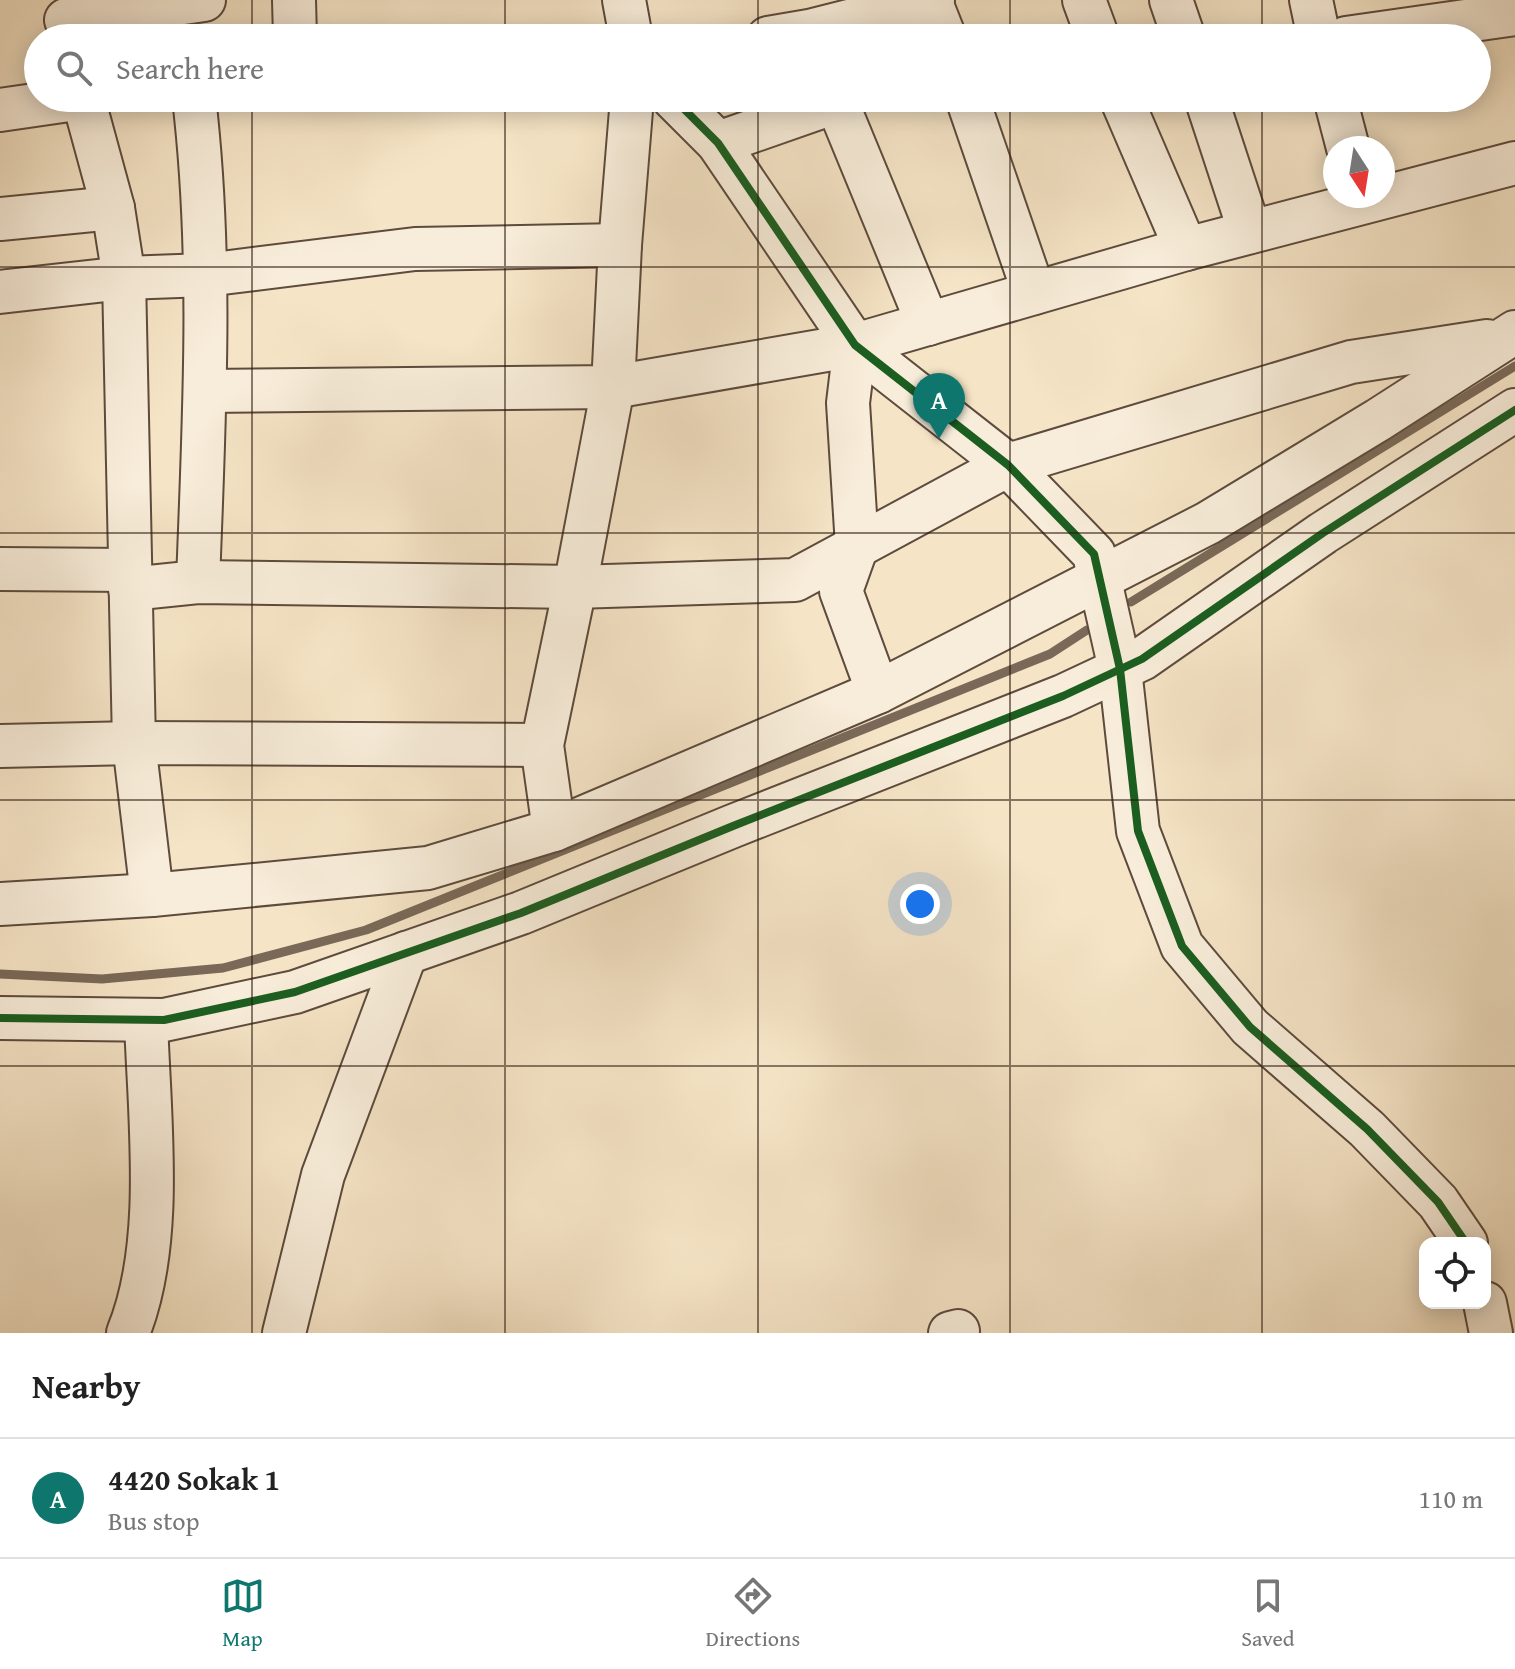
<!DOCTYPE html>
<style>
body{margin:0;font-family:"Gentium Book Plus",serif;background:#f2f2f2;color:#222}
.controls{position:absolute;right:24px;bottom:24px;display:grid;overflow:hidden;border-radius:16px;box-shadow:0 4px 20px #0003}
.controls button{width:72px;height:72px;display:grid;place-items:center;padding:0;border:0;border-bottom:2px solid #e0e0e0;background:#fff;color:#222;font:40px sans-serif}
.compass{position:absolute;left:1323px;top:136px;width:72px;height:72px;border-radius:50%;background:#fff;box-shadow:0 4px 20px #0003;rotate:168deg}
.you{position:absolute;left:920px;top:904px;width:28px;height:28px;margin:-20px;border:6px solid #fff;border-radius:50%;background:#1a73e8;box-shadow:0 0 0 12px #1a73e833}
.badge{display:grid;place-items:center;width:52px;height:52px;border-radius:50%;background:#0f766e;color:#fff;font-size:26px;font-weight:700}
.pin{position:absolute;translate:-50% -66px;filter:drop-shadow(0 2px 4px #0008)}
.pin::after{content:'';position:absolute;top:42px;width:28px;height:24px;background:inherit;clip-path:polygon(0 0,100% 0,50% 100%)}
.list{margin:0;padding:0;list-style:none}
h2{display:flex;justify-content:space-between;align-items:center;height:104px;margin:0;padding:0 32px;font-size:34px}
h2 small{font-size:26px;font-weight:400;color:#767676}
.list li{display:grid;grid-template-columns:52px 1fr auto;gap:24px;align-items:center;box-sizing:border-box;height:120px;padding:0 32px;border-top:2px solid #e0e0e0}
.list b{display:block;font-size:30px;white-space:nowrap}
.list p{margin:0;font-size:26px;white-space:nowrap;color:#767676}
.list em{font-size:26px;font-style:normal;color:#767676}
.icon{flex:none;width:44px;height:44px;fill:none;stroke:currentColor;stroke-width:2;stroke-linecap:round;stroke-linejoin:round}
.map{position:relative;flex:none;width:1515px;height:1333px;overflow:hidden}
.search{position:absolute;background:#fff;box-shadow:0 4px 20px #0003;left:24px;right:24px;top:24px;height:88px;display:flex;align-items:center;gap:20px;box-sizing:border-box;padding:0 28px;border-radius:44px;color:#767676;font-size:30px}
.sheet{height:224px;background:#fff}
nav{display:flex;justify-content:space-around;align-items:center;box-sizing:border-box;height:112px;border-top:2px solid #e0e0e0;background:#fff;font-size:22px;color:#767676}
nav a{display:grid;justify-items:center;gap:4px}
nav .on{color:#0f766e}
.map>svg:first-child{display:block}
</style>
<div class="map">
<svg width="1515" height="1333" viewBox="0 0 1515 1333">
<rect width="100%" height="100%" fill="#f5e4c6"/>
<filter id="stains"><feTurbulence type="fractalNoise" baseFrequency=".0025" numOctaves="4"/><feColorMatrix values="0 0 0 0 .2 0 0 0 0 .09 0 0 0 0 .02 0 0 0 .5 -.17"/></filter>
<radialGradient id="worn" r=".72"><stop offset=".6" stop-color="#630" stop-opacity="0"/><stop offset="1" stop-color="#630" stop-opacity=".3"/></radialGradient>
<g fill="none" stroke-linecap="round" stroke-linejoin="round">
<!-- stream -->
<g stroke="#7a6958" stroke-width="9">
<polyline points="1131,602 1515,366"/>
<polyline points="0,974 102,979 223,968 366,930 1050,654 1087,630"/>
</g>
<!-- minor casing -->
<g stroke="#5d4b3d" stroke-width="46">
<g id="minor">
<polyline points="294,0 295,38"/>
<polyline points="624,0 631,38"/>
<polyline points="930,0 945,38"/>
<polyline points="1084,0 1098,38"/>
<polyline points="1171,0 1184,38"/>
<polyline points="1311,0 1319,38"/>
<polyline points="66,20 204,0"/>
<polyline points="768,38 809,31 933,0"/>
<polyline points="1346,38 1515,14"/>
<polyline points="83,98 113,208 124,278 134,743 152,895"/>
<path d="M194,98C213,259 204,420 198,582"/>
<polyline points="673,98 718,143 855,345 1008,465 1094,554 1120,669 1138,831 1182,946 1250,1027 1367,1129 1438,1202 1466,1243"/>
<polyline points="835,98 928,324"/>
<polyline points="967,98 1034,293"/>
<polyline points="1121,98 1186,249"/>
<polyline points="1206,98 1250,232"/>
<polyline points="1335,98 1348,148"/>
<polyline points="0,110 83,98"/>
<polyline points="718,143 847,98"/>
<polyline points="0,219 113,208"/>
<polyline points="0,292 124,278 206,275 415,249 620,245"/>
<polyline points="855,345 848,403 857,546 841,591 878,692"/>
<polyline points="205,391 613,387 855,345 1186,249 1515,163"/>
<polyline points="0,569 130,570"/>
<polyline points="130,589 198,582 575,587 795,580 1008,465 1351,362 1487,341"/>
<polyline points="0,746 134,743 542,745"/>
<polyline points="554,830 542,745 575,587 613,387 620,245 632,98"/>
<polyline points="0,904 152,895 428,868 554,830 878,692 1208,523 1378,420 1515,332"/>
<polyline points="0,1018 164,1020 295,992 521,913 733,826 1063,696 1142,659 1323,533 1515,410"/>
<polyline points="1485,1303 1491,1333"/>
<path d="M128,1333C165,1243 149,1116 146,1020"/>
<polyline points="284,1333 323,1175 406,953"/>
<polyline points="950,1333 958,1331"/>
</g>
</g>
<!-- minor -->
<use href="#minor" stroke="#f8edda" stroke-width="42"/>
<!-- cycleway casing -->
<g stroke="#f8edda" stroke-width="13">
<g id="cycleway">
<polyline points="673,98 718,143 855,345 1008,465 1094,554 1120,669 1138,831 1182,946 1250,1027 1367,1129 1438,1202 1466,1243"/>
<polyline points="0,1018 164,1020 295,992 521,913 733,826 1063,696 1142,659 1323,533 1515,410"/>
</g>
</g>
<!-- cycleway -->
<use href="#cycleway" stroke="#1b5e20" stroke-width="8"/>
</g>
<!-- grid -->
<path fill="none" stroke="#2a180f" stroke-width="2" stroke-opacity="0.55" d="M252,0V38M505,0V38M758,0V38M1010,0V38M1262,0V38M252,98V1333M505,98V1333M758,98V1333M1010,98V1333M1262,98V1333M0,267H1515M0,533H1515M0,800H1515M0,1066H1515"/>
<rect width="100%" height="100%" filter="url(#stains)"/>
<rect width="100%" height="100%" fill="url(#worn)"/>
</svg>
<div class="controls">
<button><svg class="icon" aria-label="locate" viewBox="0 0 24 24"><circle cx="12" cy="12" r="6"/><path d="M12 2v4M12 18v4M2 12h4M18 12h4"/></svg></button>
</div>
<svg class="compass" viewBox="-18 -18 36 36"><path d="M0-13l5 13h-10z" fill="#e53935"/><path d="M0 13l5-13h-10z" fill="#767676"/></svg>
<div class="you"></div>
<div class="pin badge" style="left:939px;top:439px">A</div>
<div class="search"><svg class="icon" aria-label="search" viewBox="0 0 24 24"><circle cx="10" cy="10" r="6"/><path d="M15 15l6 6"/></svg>Search here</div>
</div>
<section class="sheet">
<h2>Nearby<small></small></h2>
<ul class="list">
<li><span class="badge">A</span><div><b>4420 Sokak 1</b><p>Bus stop</p></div><em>110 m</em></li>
</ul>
</section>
<nav>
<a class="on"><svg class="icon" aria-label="map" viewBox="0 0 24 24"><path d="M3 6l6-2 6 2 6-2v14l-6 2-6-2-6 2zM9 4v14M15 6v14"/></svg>Map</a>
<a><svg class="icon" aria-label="directions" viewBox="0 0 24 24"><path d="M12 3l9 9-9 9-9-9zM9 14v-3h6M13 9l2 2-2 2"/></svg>Directions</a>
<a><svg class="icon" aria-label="saved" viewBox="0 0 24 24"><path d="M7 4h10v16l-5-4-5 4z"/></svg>Saved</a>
</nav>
